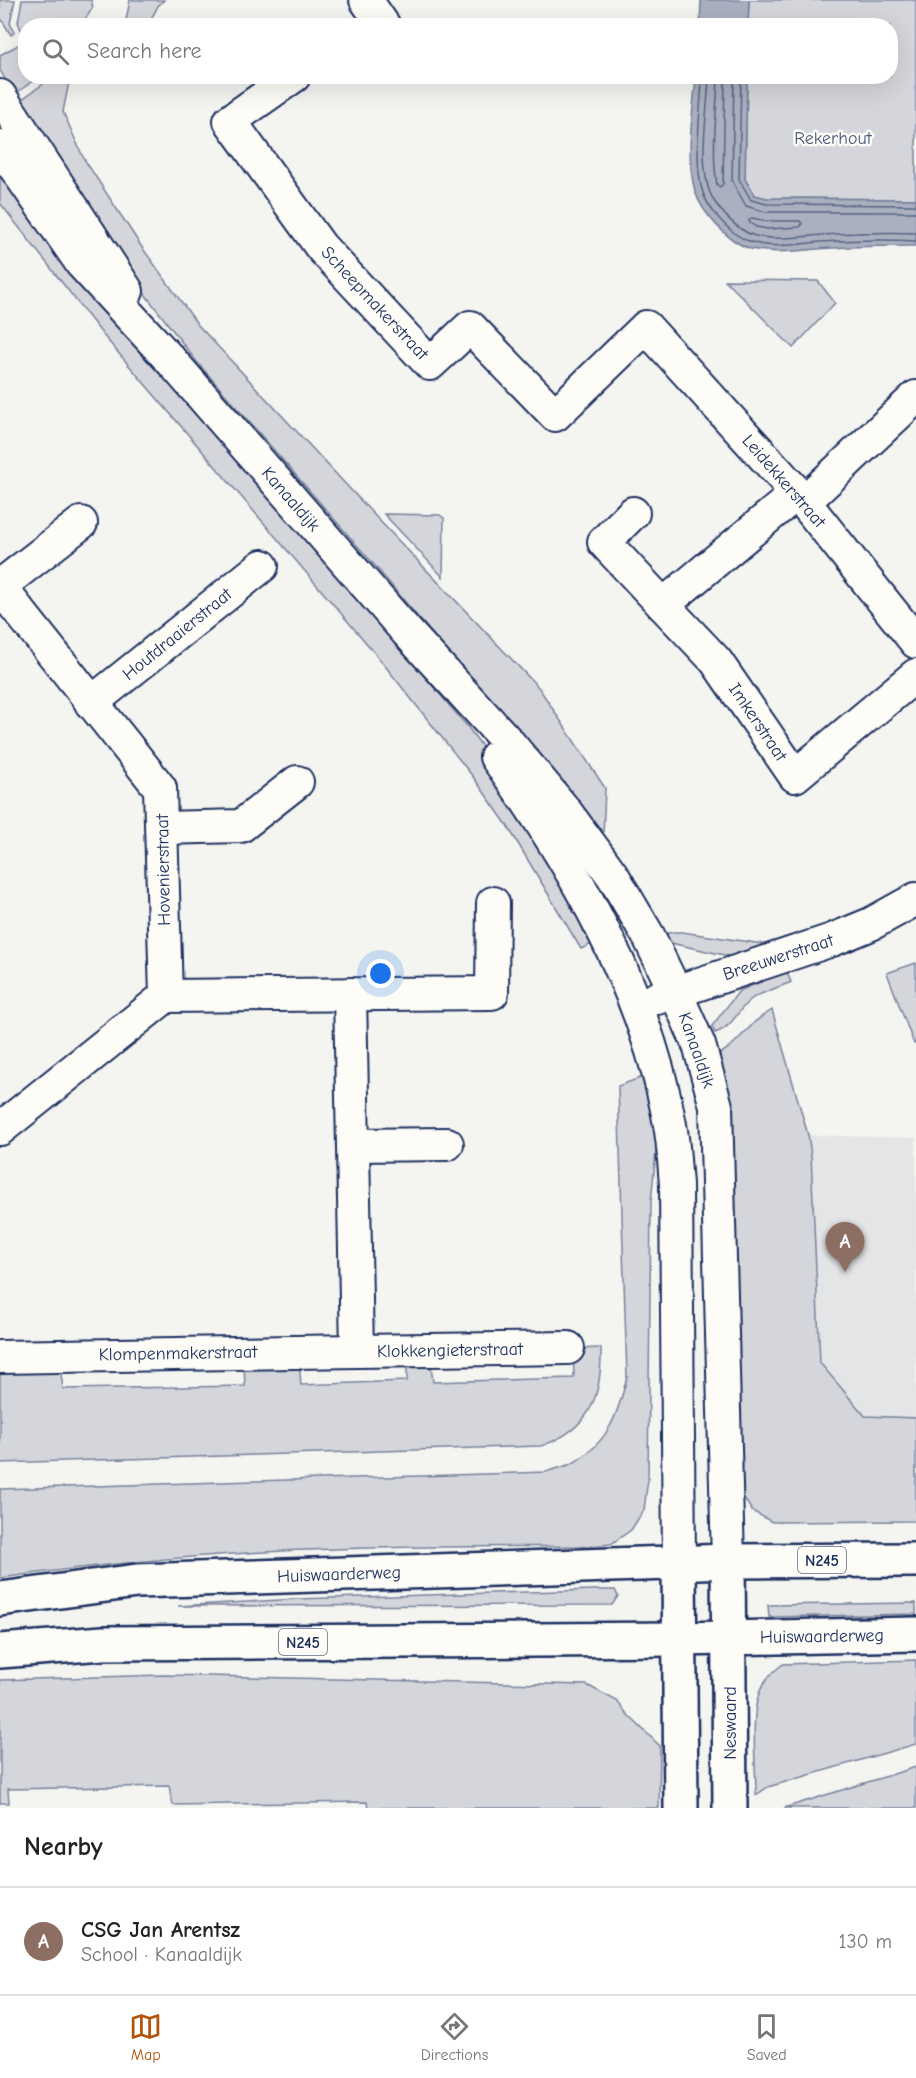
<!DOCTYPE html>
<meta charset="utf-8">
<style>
body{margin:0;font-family:"Comic Neue",sans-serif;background:#f2f2f2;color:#222}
.you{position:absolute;left:381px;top:974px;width:21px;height:21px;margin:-15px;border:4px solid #fff;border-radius:50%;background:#1a73e8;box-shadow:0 0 0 9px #1a73e833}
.badge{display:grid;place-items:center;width:39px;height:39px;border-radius:50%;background:#b45309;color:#fff;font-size:20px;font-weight:700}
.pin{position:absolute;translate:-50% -50px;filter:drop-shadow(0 2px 3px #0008)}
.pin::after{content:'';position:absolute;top:32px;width:21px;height:18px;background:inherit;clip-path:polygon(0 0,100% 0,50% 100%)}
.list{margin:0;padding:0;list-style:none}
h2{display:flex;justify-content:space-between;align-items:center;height:78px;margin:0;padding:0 24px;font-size:26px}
h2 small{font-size:20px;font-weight:400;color:#767676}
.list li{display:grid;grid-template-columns:39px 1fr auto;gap:18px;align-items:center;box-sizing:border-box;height:108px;padding:0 24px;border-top:2px solid #e0e0e0}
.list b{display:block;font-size:22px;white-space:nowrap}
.list p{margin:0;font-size:20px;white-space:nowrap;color:#767676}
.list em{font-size:20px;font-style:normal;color:#767676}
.icon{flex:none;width:33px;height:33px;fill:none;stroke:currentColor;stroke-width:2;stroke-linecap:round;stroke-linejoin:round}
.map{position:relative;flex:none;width:916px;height:1808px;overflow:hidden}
.search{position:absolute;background:#fff;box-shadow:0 6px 24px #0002;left:18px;right:18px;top:18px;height:66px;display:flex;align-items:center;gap:15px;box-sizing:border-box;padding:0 21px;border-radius:24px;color:#767676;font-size:22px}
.sheet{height:186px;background:#fff}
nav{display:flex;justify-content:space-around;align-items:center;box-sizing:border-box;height:84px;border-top:2px solid #e0e0e0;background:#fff;font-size:16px;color:#767676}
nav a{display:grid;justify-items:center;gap:3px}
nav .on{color:#b45309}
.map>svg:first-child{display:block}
</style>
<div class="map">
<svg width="916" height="1808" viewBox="0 0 916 1808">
<rect width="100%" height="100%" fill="#f4f4f1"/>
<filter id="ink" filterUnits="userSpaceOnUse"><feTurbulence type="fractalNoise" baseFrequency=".0167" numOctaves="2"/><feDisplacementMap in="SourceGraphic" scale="12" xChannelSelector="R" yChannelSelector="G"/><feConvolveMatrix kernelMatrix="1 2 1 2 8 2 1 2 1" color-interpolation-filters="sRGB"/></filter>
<g filter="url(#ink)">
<!-- built -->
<polygon fill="#e4e5e6" points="808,1135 916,1138 916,1481 789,1409 769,1142"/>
<!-- green -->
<g fill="#d4d6db" stroke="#78829c" stroke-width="1.5">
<polygon points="0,0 15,0 10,23 14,33 11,35 0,17"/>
<polygon points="22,0 91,0 93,7 82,25 26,26 25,40 18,22"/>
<polygon points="130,0 164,0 158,6 148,25 125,25"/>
<polygon points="749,0 916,0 916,199 767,198 754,195 745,179 747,77 890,76 890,26 748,25"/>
<polygon points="18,45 25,47 26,76 38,77 14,95 0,70 0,55"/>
<polygon points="53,77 70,77 63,112 84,159 141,246 198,325 376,517 539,688 605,788 603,837 376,567 197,362 115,255 18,102"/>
<polygon points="0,162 247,470 467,726 498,768 600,940 581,949 507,825 474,778 374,652 103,335 0,203"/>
<polygon points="725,280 818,281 835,303 793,348"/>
<polygon points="384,514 440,515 444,518 443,577"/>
<polygon points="672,932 682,932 763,944 764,946 733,957 671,943 666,934"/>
<polygon points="916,963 916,1043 914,1044 887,973"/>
<path d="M786,971L791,982C778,988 761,992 750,1000C737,1011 733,1027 715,1033L712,1026L739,991Z"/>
<path d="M772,1010L808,1135L811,1155L820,1363L865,1416L916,1418V1521L772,1522L752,1511L741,1493L714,1057C730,1050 740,1037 752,1025C757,1019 765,1015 772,1010Z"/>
<path d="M651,1074L658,1131L651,1202L648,1479L644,1510L631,1530L611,1544L590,1546C505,1547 420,1546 335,1549C223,1552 111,1563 0,1578V1489L546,1472C554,1469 565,1467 573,1463C609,1442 618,1414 627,1377L618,1086Z"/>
<path d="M601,1348C602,1398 590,1429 541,1446L0,1463V1367L60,1366L63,1389L245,1386L244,1364L299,1363L301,1385L407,1381V1359L430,1358L433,1382L574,1378L573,1349Z"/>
<polygon points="595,1590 615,1590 618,1596 612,1605 178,1606 297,1599"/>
<polygon points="916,1603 916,1614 769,1617 768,1605"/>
<path d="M916,1660V1744L768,1787L756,1795C756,1769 751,1719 758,1697C762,1682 771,1673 783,1664Z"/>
<polygon points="164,1675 587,1685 617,1701 627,1714 660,1746 659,1808 368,1808 367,1802 173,1805 169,1786 8,1789 9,1803 0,1803 0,1680"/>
<polygon points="916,1767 916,1808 784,1808"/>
</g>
<!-- water -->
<g fill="#aab0bf" stroke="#717c98" stroke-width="1.5">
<polygon points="701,0 749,0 748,25 700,25"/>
<path d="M696,77H747L745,179L754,195L767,198L916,199V246C888,246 861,246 833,248C807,249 777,255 751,249C729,243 701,212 695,191C685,155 693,113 696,77Z"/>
</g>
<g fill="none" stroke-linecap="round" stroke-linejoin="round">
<!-- shore -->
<g stroke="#546385" stroke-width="1.5">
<path d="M702,76C701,113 694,150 701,186C705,207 731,236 751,242C772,249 798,244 820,242C852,240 884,239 916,241"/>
<path d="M709,76C708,112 699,151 708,187C713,206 736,230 755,236C776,241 802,236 824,235C854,233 885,232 916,233"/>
<path d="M718,76C717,113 711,149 717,185L720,187L723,184L725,76"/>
<polyline points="734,76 732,181 746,206 766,212 916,212"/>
<polyline points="741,76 739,179 751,200 767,204 916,205"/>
<polygon points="752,218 766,221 800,221 802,224 800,227 768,229 756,227 750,223 749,220"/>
</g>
<!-- minor casing -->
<g stroke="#1b2f5e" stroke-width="36">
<g id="minor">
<polyline points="366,0 384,26"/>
<polyline points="294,76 230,121 321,247 430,364 470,327 555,415 646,327 797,493 916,642"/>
<polyline points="0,96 127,291"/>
<polyline points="0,146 82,264 175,365 407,632 508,742 563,808 597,854 613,876 649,937 675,991 699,1045 716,1106 728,1561"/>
<polyline points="797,493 663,605 716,661 795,776 916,675"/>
<polyline points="804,502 916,397"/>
<polyline points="633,513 604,542 663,605"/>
<polyline points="0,586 81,523"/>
<polyline points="0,587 160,788 166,996 0,1129"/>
<polyline points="91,703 262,566"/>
<path d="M496,757C574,864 647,994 670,1125C674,1145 674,1165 676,1184L679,1563"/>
<polyline points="162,828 241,826 297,782"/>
<polyline points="350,994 357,1351 568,1348"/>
<polyline points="166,996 492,993 493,903"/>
<polyline points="657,998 832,940 871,924 916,899"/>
<polyline points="354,1145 447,1144"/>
<polyline points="0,1357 357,1351"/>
</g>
</g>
<!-- major casing -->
<g stroke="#1b2f5e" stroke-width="38">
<g id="major">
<polyline points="728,1561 730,1808"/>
<polyline points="679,1563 681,1808"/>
</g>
</g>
<!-- highway casing -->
<g stroke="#1b2f5e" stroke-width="38">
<g id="highway">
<polyline points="0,1599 137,1581 728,1561 916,1560"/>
<polyline points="0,1651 103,1643 680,1639 916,1634"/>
</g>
</g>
<!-- minor -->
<use href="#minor" stroke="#fdfcf7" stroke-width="32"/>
<!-- major -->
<use href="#major" stroke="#fdfcf7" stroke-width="33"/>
<!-- highway -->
<use href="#highway" stroke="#fdfcf7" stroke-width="33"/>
</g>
</g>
<g text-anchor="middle" stroke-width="5" stroke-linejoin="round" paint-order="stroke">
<!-- shield labels -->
<g fill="#fdfcf7" stroke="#5f6c8c" stroke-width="1.5">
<rect x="798" y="1547" width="48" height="26" rx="4.5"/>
<rect x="279" y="1629" width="48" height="26" rx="4.5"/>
</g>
<g font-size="16" font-weight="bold" fill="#1b2f5e">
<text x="822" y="1566">N245</text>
<text x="303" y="1648">N245</text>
</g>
<!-- park labels -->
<g font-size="18" fill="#49597d" stroke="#fdfcf7">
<text x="833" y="144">Rekerhout</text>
</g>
<!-- street labels -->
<g font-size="18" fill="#1b2f5e" stroke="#fdfcf7">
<text transform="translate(375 303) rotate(47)" y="6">Scheepmakerstraat</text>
<text transform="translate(784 481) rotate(49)" y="6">Leidekkerstraat</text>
<text transform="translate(291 499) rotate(49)" y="6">Kanaaldijk</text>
<text transform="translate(177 634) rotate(-39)" y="6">Houtdraaierstraat</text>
<text transform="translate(758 722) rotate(56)" y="6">Imkerstraat</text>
<text transform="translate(163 870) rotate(-91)" y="6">Hovenierstraat</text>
<text transform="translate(778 957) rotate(-18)" y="6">Breeuwerstraat</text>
<text transform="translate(697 1050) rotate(71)" y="6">Kanaaldijk</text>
<text transform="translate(450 1350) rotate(-1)" y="6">Klokkengieterstraat</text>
<text transform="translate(178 1353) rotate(-1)" y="6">Klompenmakerstraat</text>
<text transform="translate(339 1574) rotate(-2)" y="6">Huiswaarderweg</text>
<text transform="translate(822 1636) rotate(-1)" y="6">Huiswaarderweg</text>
<text transform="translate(730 1723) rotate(-90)" y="6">Neswaard</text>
</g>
</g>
</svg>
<div class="you"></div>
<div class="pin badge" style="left:845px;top:1272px;background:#8d6e63">A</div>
<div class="search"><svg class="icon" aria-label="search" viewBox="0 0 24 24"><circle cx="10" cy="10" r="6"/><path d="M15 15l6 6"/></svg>Search here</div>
</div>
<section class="sheet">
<h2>Nearby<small></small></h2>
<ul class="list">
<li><span class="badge" style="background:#8d6e63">A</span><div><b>CSG Jan Arentsz</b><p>School · Kanaaldijk</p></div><em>130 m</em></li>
</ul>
</section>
<nav>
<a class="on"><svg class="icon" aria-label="map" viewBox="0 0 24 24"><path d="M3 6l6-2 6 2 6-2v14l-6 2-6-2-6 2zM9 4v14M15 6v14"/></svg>Map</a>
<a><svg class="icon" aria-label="directions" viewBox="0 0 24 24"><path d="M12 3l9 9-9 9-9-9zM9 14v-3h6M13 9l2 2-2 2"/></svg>Directions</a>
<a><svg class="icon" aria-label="saved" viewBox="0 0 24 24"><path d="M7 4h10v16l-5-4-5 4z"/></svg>Saved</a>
</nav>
